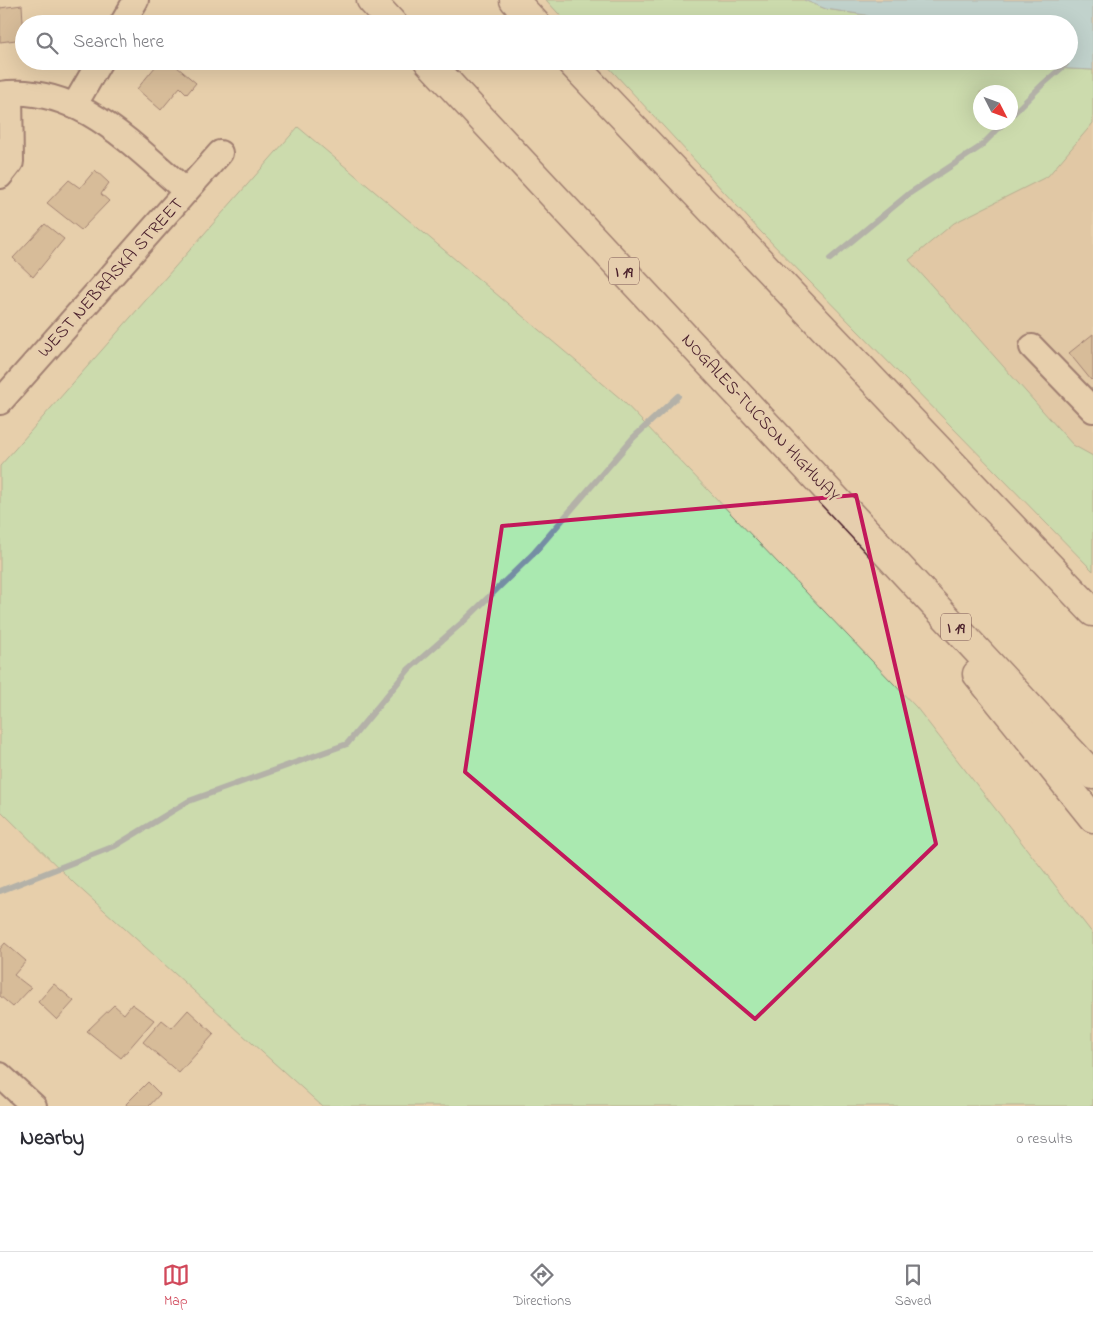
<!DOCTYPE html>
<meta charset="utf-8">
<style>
body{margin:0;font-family:"Indie Flower",sans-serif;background:#f7f7f7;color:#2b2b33}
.compass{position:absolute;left:973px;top:85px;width:45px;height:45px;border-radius:50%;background:#fff;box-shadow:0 5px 20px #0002;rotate:132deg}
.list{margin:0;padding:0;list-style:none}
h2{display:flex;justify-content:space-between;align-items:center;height:65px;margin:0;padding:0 20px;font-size:21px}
h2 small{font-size:16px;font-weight:400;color:#7c7c81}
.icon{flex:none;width:28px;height:28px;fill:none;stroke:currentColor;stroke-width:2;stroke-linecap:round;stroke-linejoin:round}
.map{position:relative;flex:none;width:1093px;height:1106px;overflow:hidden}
.search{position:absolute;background:#fff;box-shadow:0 5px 20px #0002;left:15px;right:15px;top:15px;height:55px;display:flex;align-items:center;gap:12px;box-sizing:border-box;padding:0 18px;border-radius:28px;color:#7c7c81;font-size:19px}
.sheet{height:145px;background:#fff}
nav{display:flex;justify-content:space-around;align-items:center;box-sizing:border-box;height:70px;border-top:1px solid #e1e1e2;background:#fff;font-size:14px;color:#7c7c81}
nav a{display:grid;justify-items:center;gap:2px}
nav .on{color:#d1495b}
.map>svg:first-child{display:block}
</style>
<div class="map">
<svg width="1093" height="1106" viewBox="0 0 1093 1106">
<rect width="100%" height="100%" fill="#e7cfac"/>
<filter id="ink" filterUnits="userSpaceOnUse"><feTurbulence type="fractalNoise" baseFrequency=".02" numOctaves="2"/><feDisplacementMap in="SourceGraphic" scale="10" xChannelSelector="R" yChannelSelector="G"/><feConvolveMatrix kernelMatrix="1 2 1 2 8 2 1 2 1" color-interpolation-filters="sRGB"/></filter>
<g filter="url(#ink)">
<!-- built -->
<polygon fill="#d9bf9e" points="780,61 980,122 1010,122 1093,107 1093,474 924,295"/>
<!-- green -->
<g fill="#aae9b0" stroke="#7a846e" fill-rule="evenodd">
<polygon points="546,0 804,0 826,9 865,15 890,24 568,24"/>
<path d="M603,61H996L1010,66L1093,70V123L1048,176L954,223L909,260L1073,445L1093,456V571L761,232ZM980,92H1010V122H980Z"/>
<polygon points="298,127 621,399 916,707 1093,934 1093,1106 322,1106 75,884 0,810 0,466"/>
</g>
<!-- water -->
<polygon fill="#92d6f4" stroke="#758da4" points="804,0 1093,0 1093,70 1010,66 994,61 1069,61 1069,24 889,24 865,15 826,9"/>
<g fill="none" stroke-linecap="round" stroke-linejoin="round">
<!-- stream -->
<g stroke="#758da4" stroke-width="6">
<polyline points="1010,117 1042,85 1066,64"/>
<polyline points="830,259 910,193 980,147 1005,122"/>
<polyline points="0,891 115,846 189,801 347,744 409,669 464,621 533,554 633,438 678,396"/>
</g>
</g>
<!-- building -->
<g fill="#c3a584" stroke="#4a1f2b">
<polygon points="22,5 24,39 0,42 0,8"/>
<polygon points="160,61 170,61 196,83 187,94 180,87 161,110 137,89"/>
<polygon points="95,170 109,183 101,194 109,201 81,230 47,203 69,180 80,188"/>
<polygon points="45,224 64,239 33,277 13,258"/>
<polygon points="1093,334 1093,378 1091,380 1069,353"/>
<polygon points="5,943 26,961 14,975 31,988 13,1007 0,996 0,949"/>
<polygon points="54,984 74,1001 57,1020 38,1002"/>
<polygon points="132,1004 154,1020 121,1058 87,1031 114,1005 124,1014"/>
<polygon points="188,1010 214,1034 179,1073 143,1042 162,1020 172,1028"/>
<polygon points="148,1082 160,1094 149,1106 127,1106 126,1104"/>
</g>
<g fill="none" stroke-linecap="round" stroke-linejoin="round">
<!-- minor casing -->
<g stroke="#4a1f2b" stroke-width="28">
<g id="minor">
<polyline points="122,24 136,0"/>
<path d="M0,94C77,83 133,146 186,191"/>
<polyline points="74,106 100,61"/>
<polyline points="0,176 11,162 10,93"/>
<polyline points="1032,347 1093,410"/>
<polyline points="0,402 220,153"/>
<polyline points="0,1075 34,1106"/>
</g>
</g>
<!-- highway casing -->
<g stroke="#4a1f2b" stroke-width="31">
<g id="highway">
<polyline points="371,0 393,24"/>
<polyline points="514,0 536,24"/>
<polyline points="428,61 1093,775"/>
<polyline points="570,61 1093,612"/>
<polyline points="977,674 1093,818"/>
</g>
</g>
<!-- minor -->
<use href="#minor" stroke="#e6ceae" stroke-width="24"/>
<!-- highway -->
<use href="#highway" stroke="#e6ceae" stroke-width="28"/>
</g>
</g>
<!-- marked area -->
<path d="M0 0H1093V1106H0ZM856,495L936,844L755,1019L465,772L502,526Z" fill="#e7cfac" fill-opacity=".55" fill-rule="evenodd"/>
<path fill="none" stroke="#c2185b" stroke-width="4" stroke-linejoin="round" d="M856,495L936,844L755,1019L465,772L502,526Z"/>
<g text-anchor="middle" stroke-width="5" stroke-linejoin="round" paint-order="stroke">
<!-- shield labels -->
<g fill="#e6ceae" stroke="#795452" stroke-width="1">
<rect x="609" y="257.5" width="30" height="27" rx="4"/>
<rect x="941" y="613.5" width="30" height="27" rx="4"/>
</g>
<g font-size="16" font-weight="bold" fill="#4a1f2b">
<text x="624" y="277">I 19</text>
<text x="956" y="633">I 19</text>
</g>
<!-- street labels -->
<g font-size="18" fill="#4a1f2b" stroke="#e6ceae">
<text transform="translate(110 277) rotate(-48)" y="6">WEST NEBRASKA STREET</text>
<text transform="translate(761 417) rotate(47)" y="6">NOGALES–TUCSON HIGHWAY</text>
</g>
</g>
</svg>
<svg class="compass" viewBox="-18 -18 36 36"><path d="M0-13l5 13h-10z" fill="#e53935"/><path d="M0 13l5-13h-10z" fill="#7c7c81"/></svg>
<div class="search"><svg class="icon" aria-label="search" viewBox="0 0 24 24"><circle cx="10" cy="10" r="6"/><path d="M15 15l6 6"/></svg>Search here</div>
</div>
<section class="sheet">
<h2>Nearby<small>0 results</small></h2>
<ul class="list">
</ul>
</section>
<nav>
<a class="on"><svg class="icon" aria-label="map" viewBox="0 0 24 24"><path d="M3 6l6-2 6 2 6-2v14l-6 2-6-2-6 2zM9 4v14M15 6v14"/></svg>Map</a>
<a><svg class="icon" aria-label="directions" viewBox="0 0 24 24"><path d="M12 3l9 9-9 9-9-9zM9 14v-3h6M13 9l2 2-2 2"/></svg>Directions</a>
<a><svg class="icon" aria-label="saved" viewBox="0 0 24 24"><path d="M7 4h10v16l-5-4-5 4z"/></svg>Saved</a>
</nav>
